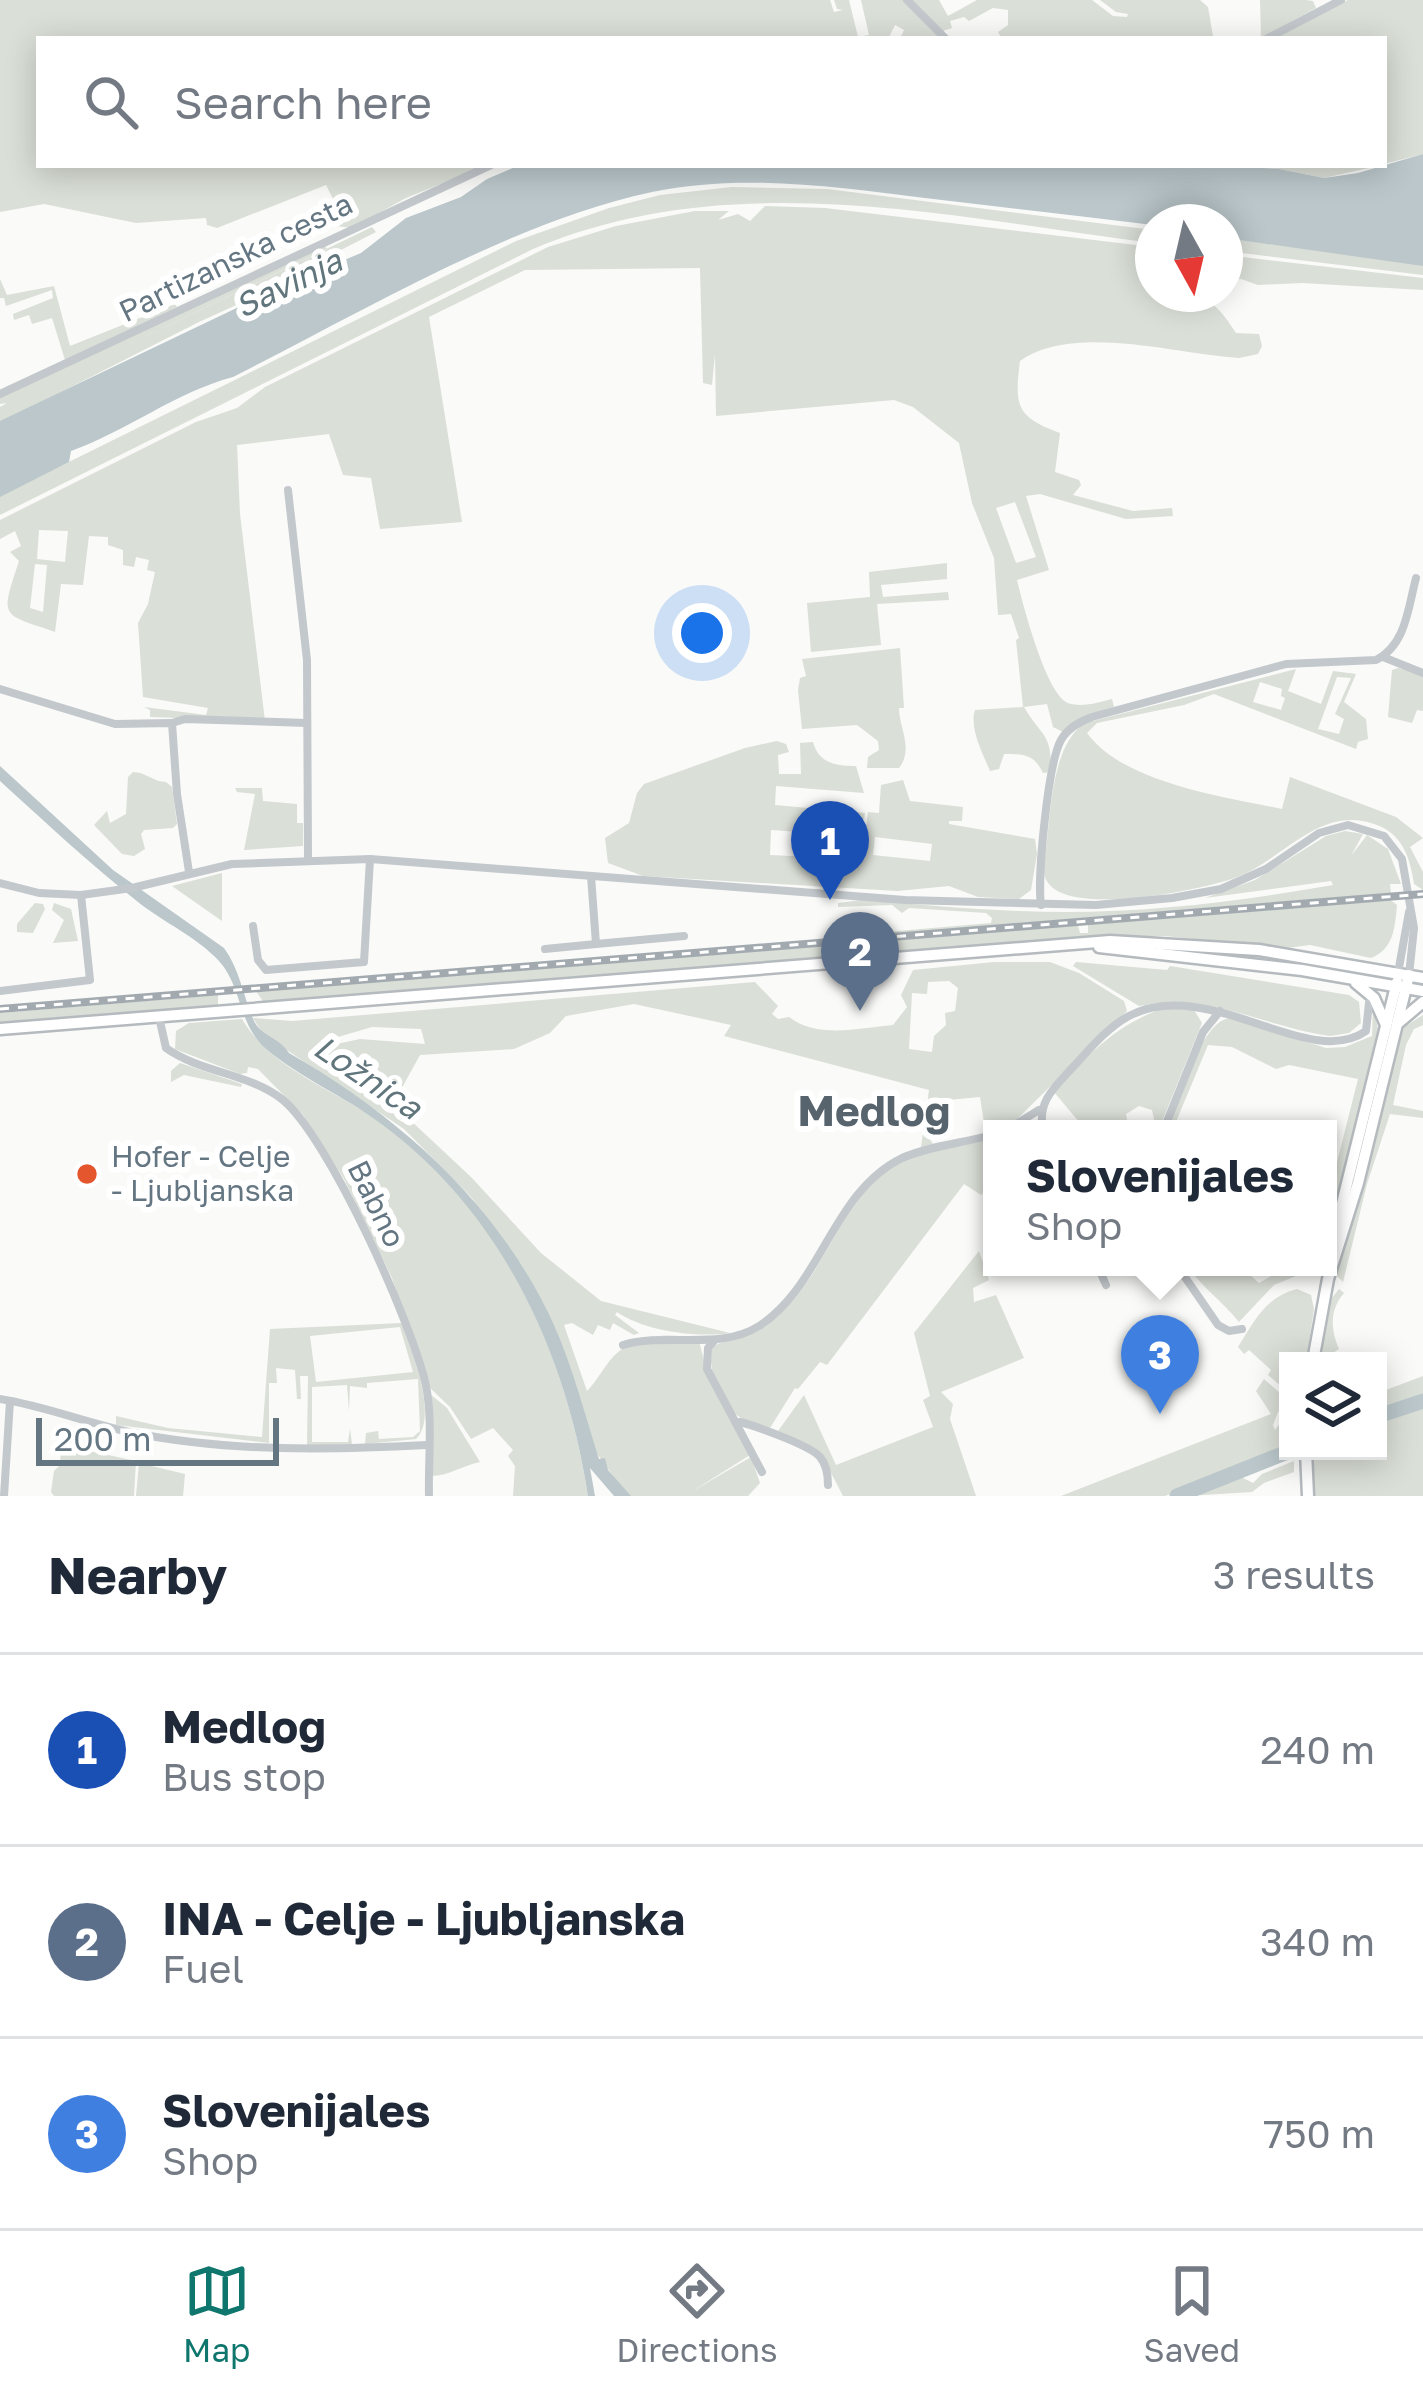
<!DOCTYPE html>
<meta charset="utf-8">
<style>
body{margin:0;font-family:"Golos Text",sans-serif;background:#f6f6f7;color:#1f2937}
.controls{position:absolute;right:36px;bottom:36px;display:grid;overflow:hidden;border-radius:0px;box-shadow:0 6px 30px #0003}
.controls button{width:108px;height:108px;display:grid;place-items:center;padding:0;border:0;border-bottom:3px solid #e0e1e3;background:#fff;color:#1f2937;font:60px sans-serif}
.compass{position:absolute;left:1135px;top:204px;width:108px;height:108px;border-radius:50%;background:#fff;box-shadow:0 6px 30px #0003;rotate:172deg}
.scale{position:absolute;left:36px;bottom:30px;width:243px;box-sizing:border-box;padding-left:12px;border:6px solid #657683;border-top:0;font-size:33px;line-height:42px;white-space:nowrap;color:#657683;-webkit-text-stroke:9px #fff;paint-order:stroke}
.you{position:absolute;left:702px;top:633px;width:42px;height:42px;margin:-30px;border:9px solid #fff;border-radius:50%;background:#1a73e8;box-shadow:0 0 0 18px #1a73e833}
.badge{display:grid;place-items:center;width:78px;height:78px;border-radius:50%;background:#0f766e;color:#fff;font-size:39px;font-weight:700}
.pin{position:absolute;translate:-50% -99px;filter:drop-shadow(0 3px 6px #0008)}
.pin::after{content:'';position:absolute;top:63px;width:42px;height:36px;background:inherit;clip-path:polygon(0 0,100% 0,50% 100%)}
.popup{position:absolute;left:983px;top:1120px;width:354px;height:156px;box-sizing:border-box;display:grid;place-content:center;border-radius:0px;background:#fff;filter:drop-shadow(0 3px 9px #0005);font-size:39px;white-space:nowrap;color:#747a83}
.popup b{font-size:45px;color:#1f2937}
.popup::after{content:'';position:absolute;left:50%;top:100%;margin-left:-24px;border:24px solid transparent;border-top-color:#fff}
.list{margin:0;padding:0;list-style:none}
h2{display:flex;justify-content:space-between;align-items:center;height:156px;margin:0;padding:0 48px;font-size:51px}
h2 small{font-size:39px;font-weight:400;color:#747a83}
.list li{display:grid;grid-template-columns:78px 1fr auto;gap:36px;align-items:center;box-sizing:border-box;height:192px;padding:0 48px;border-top:3px solid #e0e1e3}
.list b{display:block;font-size:45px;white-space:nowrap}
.list p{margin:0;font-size:39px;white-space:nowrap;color:#747a83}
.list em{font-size:39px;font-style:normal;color:#747a83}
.icon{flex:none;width:66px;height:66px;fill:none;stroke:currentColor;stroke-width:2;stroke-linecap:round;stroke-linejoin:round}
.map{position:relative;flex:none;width:1423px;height:1496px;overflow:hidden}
.search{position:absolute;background:#fff;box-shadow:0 6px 30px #0003;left:36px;right:36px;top:36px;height:132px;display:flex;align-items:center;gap:30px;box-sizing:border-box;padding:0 42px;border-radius:0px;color:#747a83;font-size:45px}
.sheet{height:732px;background:#fff}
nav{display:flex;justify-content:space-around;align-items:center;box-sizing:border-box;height:168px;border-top:3px solid #e0e1e3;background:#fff;font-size:33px;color:#747a83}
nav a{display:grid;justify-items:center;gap:6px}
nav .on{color:#0f766e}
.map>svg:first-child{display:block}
</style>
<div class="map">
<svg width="1423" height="1496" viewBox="0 0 1423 1496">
<rect width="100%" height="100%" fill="#fafaf8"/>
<!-- green -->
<g fill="#dadfd7" fill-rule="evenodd">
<polygon points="0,0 830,0 834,12 843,10 837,9 834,0 849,0 858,37 869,35 861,0 905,0 942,39 900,39 904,30 895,25 888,39 39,39 39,165 487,165 406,198 352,228 336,226 334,201 326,185 217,228 207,225 206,218 136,223 44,204 0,212"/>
<polygon points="910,0 939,0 948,16 977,0 1092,0 1113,16 1127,17 1128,14 1116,12 1100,0 1200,0 1208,7 1213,36 1002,39 998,32 1008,25 1008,10 993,8 969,21 964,17 950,21 952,28 943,31"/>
<polygon points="1260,0 1306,0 1313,1 1316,8 1261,38"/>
<polygon points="1348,0 1423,0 1423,154 1384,164 1384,39 1272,39"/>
<polygon points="1209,165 1382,165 1324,178 1279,169"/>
<path d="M732,187L827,189L1153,230V243C947,217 732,165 533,249L0,515V496L516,241L609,208L660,195Z"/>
<path d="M765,206L825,208L1153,247V294C1200,294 1210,292 1236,333L1259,334L1262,346L1258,354L1239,358C1175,354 1074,323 1020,361C1014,407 1017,417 1060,433L1055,472L1079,480L1081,485L1073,495L1133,511L1172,508L1173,516L1126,519L1040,494L1026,496L1049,570L1017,580C1023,605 1045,689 1066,702C1079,709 1100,702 1112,699L1114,707L1085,716L1063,732L1053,727L1047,704L1024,707C1040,735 1055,736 1049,772L1043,773C1034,754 1024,754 1004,754L999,769L990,771C983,754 969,728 975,710L1023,707L1016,640L1019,638L1011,614L998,615L994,558L972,503L959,443L913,407L894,400L716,416L715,354L712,385L703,383L700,268L525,270L429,317L462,522L380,529L371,478L343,475L329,434L237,445L240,514L265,721L150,717V710L144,707L206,715L208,708L143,697L138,623L148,604L155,572L147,570L149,560L136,557L134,567L123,565V550L108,545V537L89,536L83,585L61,584L55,632C0,613 0,619 19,561L10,552L21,546L15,531L0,539V520L196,422L237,408L265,387L548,247L616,226L695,211H729L718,220L738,214L750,221ZM1015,502L1036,557L1016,563L996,508ZM39,530L68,531L65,562L37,559ZM35,564L47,565L43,612L30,608Z"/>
<polygon points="372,227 376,232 335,253 337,259 199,322 0,423 0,407 7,403 0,404 0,398 305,254 325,246 327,249 67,374"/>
<polygon points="1225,238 1406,262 1423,266 1423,275 1225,251"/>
<polygon points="1225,255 1423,278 1423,290 1302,283 1258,285 1241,279 1225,280"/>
<polygon points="0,279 7,295 54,286 70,346 175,304 177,307 65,360 52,318 32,324 29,315 14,320 13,314 53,298 52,290 6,306 4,298 0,298"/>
<polygon points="947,563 947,579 881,585 883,597 948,592 949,600 877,604 881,645 811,652 807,603 870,597 869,572"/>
<path d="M900,648L904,708H899C899,728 914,749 899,768H867L868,757L879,750L878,741L857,725L802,729L798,690L800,678L806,676L802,659Z"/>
<polygon points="1398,668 1423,674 1423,711 1417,710 1412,723 1388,717 1392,670"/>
<path d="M1296,669L1288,691L1321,704L1333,671L1356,674L1344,702L1366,719L1368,739L1358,742L1356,749L1214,694L1184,705L1097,723L1087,733C1123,783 1225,797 1282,809L1290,777L1396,817L1423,838L1410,847L1423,872V890L1414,884C1410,858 1403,835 1377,825C1321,803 1284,859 1237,877C1203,890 1074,916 1049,884C1042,876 1044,867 1045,858C1051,817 1050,746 1085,723ZM1337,677L1351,678L1335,714L1344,719L1339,734L1318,729ZM1260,682L1282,689L1281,696L1285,698L1281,710L1253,702Z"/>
<path d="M777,741L786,744L789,752L778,755L779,774H801L800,743L813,742C819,764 837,766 856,766L864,793L776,786L775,805L865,813L864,819L827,816L826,832L863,835L862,838L825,835L824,850L861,854L862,863L868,812L879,813L881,785L903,780L910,801L963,807L962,821H949V824L1035,839L1037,854L1031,890L1019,899L978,897L949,886L897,891L643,876L608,863L605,838L629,823L637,793L644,784L745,748ZM771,830L815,833L814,857L770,855ZM875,837L932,844L930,861L873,855Z"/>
<path d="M133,772C146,772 153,782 166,782L172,787L177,824L173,828L144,830L141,834L145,849L134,856L122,854L94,825L107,811L110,823L126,814L128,777Z"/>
<polygon points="235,788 262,788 263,801 297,804 297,823 303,823 303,846 244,850 255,794 237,792"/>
<path d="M1345,831L1363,834L1351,856L1367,835L1388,849L1401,884H1390L1391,893L839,938V927L851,935L991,923L992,918L986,913L909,908L902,913L892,905L838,907V903L861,900C914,904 966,909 1019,911C1123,916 1231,903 1333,885L1331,881L1205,898L1255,880L1326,836Z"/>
<polygon points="222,873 222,921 172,886"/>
<path d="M1389,899L1397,905C1395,927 1394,949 1371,958L1310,945L1287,948L1165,936L1097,937L264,1003L256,991L1046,926L1078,925L1080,933H1088V924Z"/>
<polygon points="35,903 43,904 45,909 33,933 17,932 17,924"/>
<polygon points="54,903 71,909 78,941 53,943 64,920 52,910"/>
<path d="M994,962H1050L1079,973L1124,1001L1127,1011L1015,1121L985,1130L980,1097L948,1100L949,1115L927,1116L926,1132L934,1146L921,1147L929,1090L724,1036L731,1025L634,1004L566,1016L550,1033L514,1049L420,1055L393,1104L471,1177L541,1253L601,1301L730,1333C697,1338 644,1331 617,1312L615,1315L639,1333L634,1335L613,1323L610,1330L598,1325L593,1335L572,1323L564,1325L587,1391C598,1380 605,1364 617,1353C637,1334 675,1331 699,1341L708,1376L750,1455L691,1492L751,1457L760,1483L748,1496H630L624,1491L595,1451L556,1329L538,1295L522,1266L471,1197L404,1129L263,1034L253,1018L292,1021L755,982L778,1006L772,1014L778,1019L789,1017C817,1039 859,1028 893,1025L907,1007L901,995L913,970ZM949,981L958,988L955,1011L945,1013L946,1025L934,1036L932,1052L909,1049L912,993L927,994L928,982ZM372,1027L421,1029L425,1044L360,1039L332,1045L328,1040Z"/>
<path d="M1076,962L1167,970L1170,966L1349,995L1359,1002L1361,1023L1349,1033L1330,1036C1260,1026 1212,992 1139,1006L1073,966Z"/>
<polygon points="218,995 218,1005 215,1007 0,1024 0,1013"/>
<path d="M1373,1007L1379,1033L1328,1246V1198L1358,1079L1289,1065L1276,1069L1232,1047L1208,1045L1173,1129H1168C1179,1101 1200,1023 1229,1018L1326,1048L1345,1047L1372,1036Z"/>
<path d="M1164,1008L1194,1010L1202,1023L1159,1129H1150L1154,1119L1152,1110L1139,1106L1126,1114L1129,1129H1085L1054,1092C1088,1055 1115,1025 1164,1008Z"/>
<polygon points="1423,1015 1423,1025 1414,1029 1406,1045 1393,1105 1423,1111 1423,1118 1390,1114 1367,1184 1343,1282 1336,1275 1404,1027"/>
<path d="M242,1019C271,1069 335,1090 380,1122C502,1209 566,1353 588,1496H513L515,1466L508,1456L513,1450L493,1428L471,1439L450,1407L429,1387L392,1278L344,1179L303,1115L258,1069L248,1067L247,1073L240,1074L175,1049L176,1031L189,1023Z"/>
<polygon points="180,1063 242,1084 241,1087 184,1075 171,1082 171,1071"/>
<path d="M987,1139L986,1155L992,1185L981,1195L964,1184L827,1365L820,1362L798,1389L795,1388L770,1428C760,1425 749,1423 741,1418C720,1404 706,1369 713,1346C733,1338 753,1336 772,1321C823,1281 837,1207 890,1168C917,1149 956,1146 987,1139Z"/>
<polygon points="979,1251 989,1280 973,1288 974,1302 996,1295 1024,1358 941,1392 953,1404 950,1419 976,1496 843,1496 826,1463 778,1431 804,1395 836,1465 933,1427 923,1400 930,1396 914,1333"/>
<path d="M1188,1267H1241L1259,1283L1287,1267H1318L1274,1285L1239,1322C1222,1301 1203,1288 1188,1267Z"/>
<path d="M1297,1289L1311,1295L1314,1309L1306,1361H1288V1392L1268,1375L1271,1370L1249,1350L1244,1354L1238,1347C1254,1322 1265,1297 1297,1289Z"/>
<path d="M1339,1289L1344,1293C1329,1310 1331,1330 1339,1349L1331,1354L1340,1361L1320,1359L1332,1298Z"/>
<path d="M402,1323C411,1351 439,1416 416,1439L365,1444L366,1433L378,1431L379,1439L413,1437L420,1431L418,1379L367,1383V1388L350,1386L349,1411L347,1385L312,1387V1442H348L350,1429L352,1444L307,1446L308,1376H300L301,1399H297L295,1370L276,1368L277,1383H269V1443L116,1425V1416L168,1428L262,1437L270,1329ZM400,1327L413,1372L316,1382L310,1336Z"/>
<polygon points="1423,1376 1423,1396 1378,1412 1378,1393"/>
<polygon points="1264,1379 1288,1400 1288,1406 1278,1412 1273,1425 1275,1430 1288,1412 1288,1449 1165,1496 1061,1496 1271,1414 1256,1391"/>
<path d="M430,1394L447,1408L480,1462C461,1466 448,1476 431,1476Z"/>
<polygon points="1423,1403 1423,1496 1313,1496 1311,1451 1378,1451 1378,1420"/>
<polygon points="61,1445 136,1461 134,1496 54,1496 51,1492 54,1471 60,1465"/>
<polygon points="1294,1461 1294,1472 1264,1483 1252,1492 1187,1496 1239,1476 1253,1483 1262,1474"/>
<polygon points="139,1463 185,1474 183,1496 136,1496"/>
</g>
<!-- water -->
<g fill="#bbc7cb">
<path d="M1423,154V266L1225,238V222H1153V225C1077,216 1001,207 925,198C836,187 741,173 652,192C514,221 360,313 233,377C176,392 127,431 71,451L69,462L0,497V421L287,284L361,253L406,218L461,197L487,179L520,165H1209L1279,169L1324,178L1358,173Z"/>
<path d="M0,766L113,870L224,948C240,970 243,996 254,1021C262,1037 279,1037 289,1053C402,1118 500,1206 555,1327C573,1369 585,1415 599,1459L605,1458L608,1470L631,1496H614L590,1468L595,1496H588C566,1352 501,1211 380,1123C344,1096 300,1078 265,1048C238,1024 242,986 219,961C197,937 163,922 138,902C90,864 45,822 0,781Z"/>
</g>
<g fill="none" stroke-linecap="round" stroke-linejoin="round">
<!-- river -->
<g stroke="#bbc7cb" stroke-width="15">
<polyline points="1378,1416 1423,1401"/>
<polyline points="1177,1496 1290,1451"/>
</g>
<!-- major casing -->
<g stroke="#b5babe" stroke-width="15">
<g id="major">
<polyline points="1099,947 1302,970 1423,991"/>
<polyline points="1356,983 1374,998 1386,1025"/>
<polyline points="1397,1024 1423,1002"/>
<polyline points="0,1029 1110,941 1259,950 1423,978"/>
<polyline points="1328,1260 1397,982"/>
<polyline points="1313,1361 1328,1279 1358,1183 1409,975"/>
<polyline points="1306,1451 1308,1496"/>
</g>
</g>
<!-- minor -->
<g stroke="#c3c8cc" stroke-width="8">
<polyline points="907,0 946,39"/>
<polyline points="1266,39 1341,0"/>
<polyline points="0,394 491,165"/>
<polyline points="288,490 307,660 308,859"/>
<polyline points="1383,657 1423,673"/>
<polyline points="0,689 115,724 172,723 177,794 189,872"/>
<polyline points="172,723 185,719 307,723"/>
<polyline points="0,883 39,893 81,895 132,888 232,864 370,859 905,900 1096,905 1172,898 1221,889 1266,869 1319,833 1348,825 1384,836 1402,859 1414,928 1409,975"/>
<path d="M1041,905C1037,878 1048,763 1061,740C1068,728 1079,722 1092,717L1286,664L1376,660C1406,645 1408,608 1416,578"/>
<polyline points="253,926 258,960 266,970 364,962 370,859"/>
<polyline points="596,944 684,936"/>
<polyline points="545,949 596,944 591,876"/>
<polyline points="1398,973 1409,912"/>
<polyline points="0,991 90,980 81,895"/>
<path d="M159,1017L166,1048C201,1073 249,1073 283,1100C329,1138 413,1325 426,1386C433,1420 428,1461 429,1496"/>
<polyline points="1008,1129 1039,1110"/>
<path d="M1043,1129C1037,1101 1055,1087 1073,1067C1089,1050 1106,1029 1127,1017C1207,973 1308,1072 1366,1031L1369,1003"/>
<polyline points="1164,1129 1203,1032 1220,1011"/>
<polyline points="1098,1267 1106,1285"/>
<polyline points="1178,1267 1218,1325 1229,1331 1242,1329"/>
<polyline points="714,1341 708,1348 707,1369 762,1472"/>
<path d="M623,1345C667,1332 720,1351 759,1326C822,1286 832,1192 902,1158C929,1146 963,1143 992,1135"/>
<path d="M0,1399C45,1406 89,1424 134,1433C229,1452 331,1450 427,1445"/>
<path d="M740,1422C756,1426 811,1446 820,1457C827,1465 828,1475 828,1485"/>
<polyline points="4,1496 10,1401"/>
</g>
<!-- major -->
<use href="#major" stroke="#fff" stroke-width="10"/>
<!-- rail casing -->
<g stroke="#a2aab0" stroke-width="8">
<polyline id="rail" points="0,1009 1423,894"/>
</g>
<!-- rail -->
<use href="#rail" stroke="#fff" stroke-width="3" stroke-dasharray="9" stroke-linecap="butt"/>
</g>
<!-- markers -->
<circle fill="#e4572e" stroke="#fff" stroke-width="4.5" cx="87" cy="1174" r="12"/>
<g text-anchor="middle" stroke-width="12" stroke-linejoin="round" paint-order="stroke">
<!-- street labels -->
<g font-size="30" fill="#657683" stroke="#fff">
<text transform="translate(236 258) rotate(-26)" y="10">Partizanska cesta</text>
<text transform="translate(376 1204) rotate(64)" y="10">Babno</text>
</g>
<!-- poi labels -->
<g font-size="30" fill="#657683" stroke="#fff" text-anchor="start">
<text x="111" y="1167">Hofer - Celje<tspan x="111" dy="34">- Ljubljanska</tspan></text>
</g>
<!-- water labels -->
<g font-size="33" font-style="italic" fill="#60757c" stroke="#fff">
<text transform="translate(288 283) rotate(-26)" y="12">Savinja</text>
<text transform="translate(368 1077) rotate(34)" y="12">Ložnica</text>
</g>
<!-- district labels -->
<g font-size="42" font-weight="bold" fill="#57646e" stroke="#fff">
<text x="874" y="1126">Medlog</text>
</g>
</g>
</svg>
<div class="controls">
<button><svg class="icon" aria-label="layers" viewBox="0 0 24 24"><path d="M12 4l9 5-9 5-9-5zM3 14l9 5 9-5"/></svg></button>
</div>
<svg class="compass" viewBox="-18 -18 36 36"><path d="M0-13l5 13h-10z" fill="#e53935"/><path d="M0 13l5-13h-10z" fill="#747a83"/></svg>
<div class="scale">200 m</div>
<div class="you"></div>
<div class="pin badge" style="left:830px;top:900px;background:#1a4fb4">1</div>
<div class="pin badge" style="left:860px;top:1011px;background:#5c6f8a">2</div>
<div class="pin badge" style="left:1160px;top:1414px;background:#3f7fe0">3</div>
<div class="popup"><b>Slovenijales</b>Shop</div>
<div class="search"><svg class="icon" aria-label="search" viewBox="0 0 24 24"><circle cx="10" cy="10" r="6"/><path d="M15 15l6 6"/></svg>Search here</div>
</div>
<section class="sheet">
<h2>Nearby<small>3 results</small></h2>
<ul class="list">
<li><span class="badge" style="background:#1a4fb4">1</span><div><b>Medlog</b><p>Bus stop</p></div><em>240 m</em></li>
<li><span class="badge" style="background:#5c6f8a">2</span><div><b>INA - Celje - Ljubljanska</b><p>Fuel</p></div><em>340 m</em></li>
<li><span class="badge" style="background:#3f7fe0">3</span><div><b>Slovenijales</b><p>Shop</p></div><em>750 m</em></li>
</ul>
</section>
<nav>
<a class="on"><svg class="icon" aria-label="map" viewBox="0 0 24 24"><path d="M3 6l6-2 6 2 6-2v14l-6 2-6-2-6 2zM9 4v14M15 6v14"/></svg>Map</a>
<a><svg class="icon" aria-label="directions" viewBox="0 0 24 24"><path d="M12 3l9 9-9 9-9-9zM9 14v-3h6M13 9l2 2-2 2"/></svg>Directions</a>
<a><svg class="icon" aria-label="saved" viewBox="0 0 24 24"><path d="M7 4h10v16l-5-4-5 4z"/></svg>Saved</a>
</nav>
